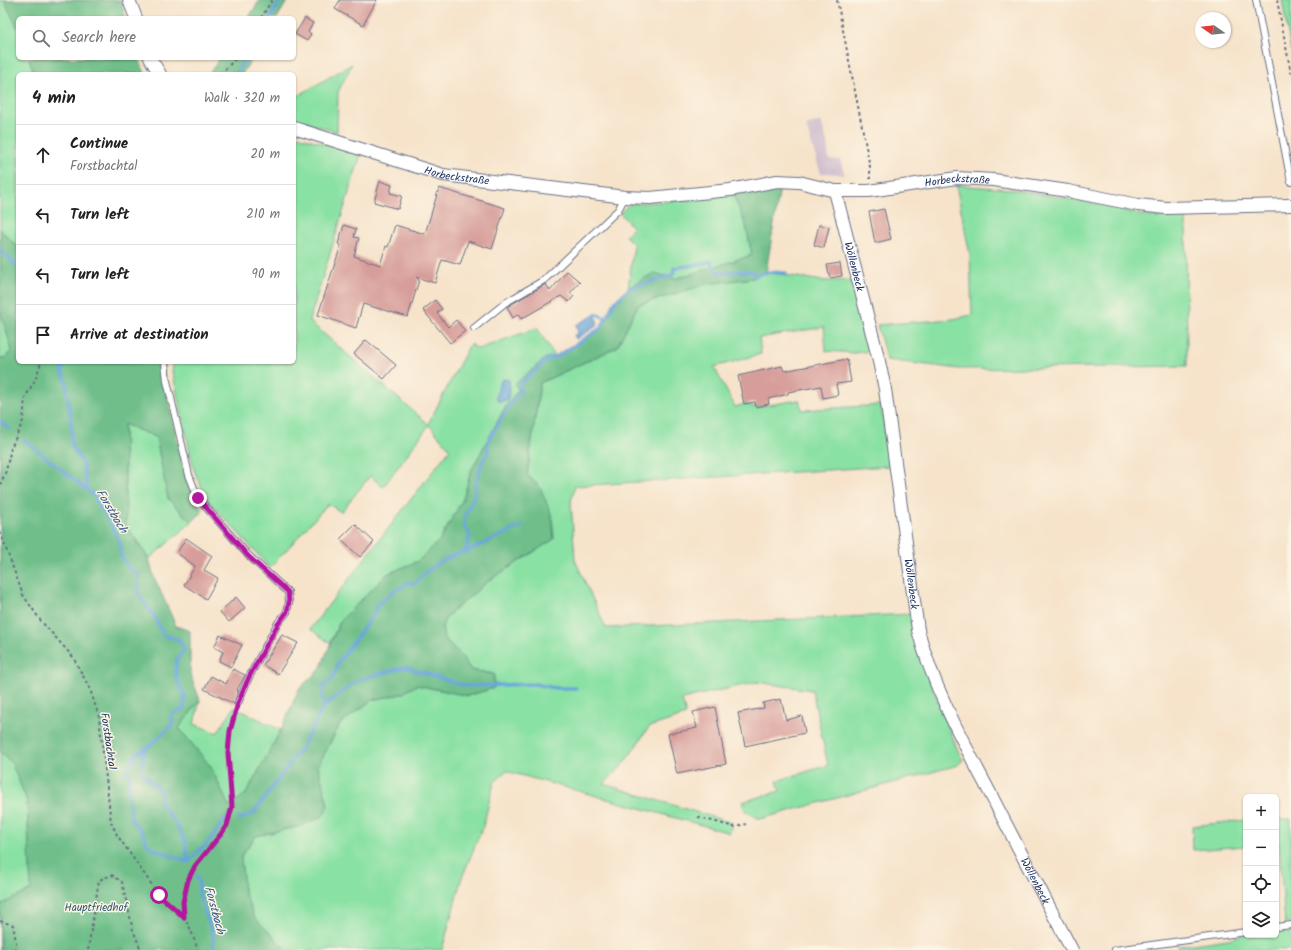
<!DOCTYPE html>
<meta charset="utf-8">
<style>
body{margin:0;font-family:Kalam,sans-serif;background:#f6f6f6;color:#222}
.controls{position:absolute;right:12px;bottom:12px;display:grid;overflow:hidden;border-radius:6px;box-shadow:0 1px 3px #0004}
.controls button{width:36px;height:36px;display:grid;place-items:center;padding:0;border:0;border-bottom:1px solid #e0e0e0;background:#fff;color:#222;font:20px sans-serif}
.compass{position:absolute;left:1195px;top:12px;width:36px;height:36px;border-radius:50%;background:#fff;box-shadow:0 1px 3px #0004;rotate:284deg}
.stop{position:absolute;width:12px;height:12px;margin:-9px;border:3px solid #b5179e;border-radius:50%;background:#fff}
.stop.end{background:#b5179e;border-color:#fff;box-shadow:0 1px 4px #0008}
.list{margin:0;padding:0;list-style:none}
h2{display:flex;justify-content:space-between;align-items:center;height:52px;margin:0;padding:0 16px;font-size:17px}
h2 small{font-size:13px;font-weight:400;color:#767676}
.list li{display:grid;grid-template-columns:26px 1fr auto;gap:12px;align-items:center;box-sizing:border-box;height:60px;padding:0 16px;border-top:1px solid #e0e0e0}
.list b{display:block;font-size:15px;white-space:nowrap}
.list p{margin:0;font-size:13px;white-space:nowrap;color:#767676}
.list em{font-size:13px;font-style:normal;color:#767676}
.icon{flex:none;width:22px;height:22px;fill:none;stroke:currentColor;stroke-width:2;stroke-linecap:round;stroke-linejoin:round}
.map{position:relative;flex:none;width:1291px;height:950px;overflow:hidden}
.search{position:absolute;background:#fff;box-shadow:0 1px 3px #0004;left:16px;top:16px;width:280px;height:44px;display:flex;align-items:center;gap:10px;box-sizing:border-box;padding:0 14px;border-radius:6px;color:#767676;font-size:15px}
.panel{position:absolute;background:#fff;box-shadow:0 1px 3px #0004;left:16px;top:72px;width:280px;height:292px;border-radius:6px}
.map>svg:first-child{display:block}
</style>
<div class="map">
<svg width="1291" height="950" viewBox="0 0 1291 950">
<rect width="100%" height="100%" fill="#fcf5e5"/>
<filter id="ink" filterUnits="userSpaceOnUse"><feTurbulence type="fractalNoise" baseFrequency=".025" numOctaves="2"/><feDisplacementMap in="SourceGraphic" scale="8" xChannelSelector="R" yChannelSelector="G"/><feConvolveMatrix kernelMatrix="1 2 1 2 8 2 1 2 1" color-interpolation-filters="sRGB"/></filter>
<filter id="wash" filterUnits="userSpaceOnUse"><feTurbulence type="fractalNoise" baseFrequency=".012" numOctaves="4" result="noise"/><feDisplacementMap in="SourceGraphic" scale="16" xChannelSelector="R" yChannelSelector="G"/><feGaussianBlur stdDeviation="0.9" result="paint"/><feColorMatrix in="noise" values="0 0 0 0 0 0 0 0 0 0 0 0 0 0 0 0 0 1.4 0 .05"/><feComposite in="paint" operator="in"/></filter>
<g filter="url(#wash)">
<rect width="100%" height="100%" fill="#f6e3ca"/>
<!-- industrial -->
<polygon fill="#cfbdcf" points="821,121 827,143 829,159 840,160 845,175 827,173 821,174 806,126"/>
<!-- green -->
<g fill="#8ae1a4" stroke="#528881">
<polygon points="0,0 4,0 18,29 18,58 29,58 34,74 18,74 18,248 0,229"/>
<polygon points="1282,0 1291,0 1291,50"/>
<polygon points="352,64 338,92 337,132 294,119 294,98"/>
<polygon points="294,135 361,154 309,321 428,424 470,344 478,349 537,328 555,356 546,358 518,390 506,406 471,471 463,499 440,540 418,561 387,574 340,621 330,643 310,629 450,449 429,425 383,487 370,476 341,512 328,504 270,568 206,498 194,470 172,371 174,362 294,362"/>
<polygon points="956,185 1011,189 1103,205 1145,216 1186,217 1187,366 960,369 887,360 877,325 953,319 972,315 970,255"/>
<polygon points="733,194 746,226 752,255 675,279 654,273 628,288 634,244 625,236 633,228 620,213 629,204 701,199"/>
<polygon points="766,272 823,281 851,280 870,351 854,353 826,351 824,327 759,338 761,354 714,367 735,407 744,404 756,407 799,400 802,410 881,405 890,466 575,486 571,502 575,560 606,628 911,614 916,646 958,751 963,760 958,765 760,819 746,812 742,802 780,791 777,781 828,765 812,690 757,682 682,699 686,715 649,727 623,765 604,784 732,823 730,833 506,771 494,783 483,826 461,880 442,950 287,950 254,917 244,891 241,856 256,836 301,826 328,805 318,766 340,724 372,700 401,694 417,685 468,696 494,674 471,670 460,654 444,638 442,627 446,617 488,581 554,539 540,487 527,475 540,383 617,347 638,305 707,284 753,278"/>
<polygon points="0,310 12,350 5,358 0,358"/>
<polygon points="124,424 156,437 168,499 192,522 149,559 126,525"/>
<polygon points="200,700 194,724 217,733 234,707 281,730 246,794 229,807 211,767 179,728"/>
<polygon points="0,751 12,764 27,801 31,890 0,950"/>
<polygon points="1276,819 1291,819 1291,923 1285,924 1279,843 1276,843"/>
<polygon points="1246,820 1246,846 1193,850 1192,826"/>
<polygon points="1291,929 1291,950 1179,950 1178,946 1228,939 1243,935 1276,935 1276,931"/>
</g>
<!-- forest -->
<g fill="#6fbf8a" stroke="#457774">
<polygon points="4,0 120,0 126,18 18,18 18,29"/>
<polygon points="260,0 288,0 277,18 248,18"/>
<polygon points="29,58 139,58 145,74 34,74"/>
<polygon points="220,58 252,58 242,74 209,74"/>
<polygon points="780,187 766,272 753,278 707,284 638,305 617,347 540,383 527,475 540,487 552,516 554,539 488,581 446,617 442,627 444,638 460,654 471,670 494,674 494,688 468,696 417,685 401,694 372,700 340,724 318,766 328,805 323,816 301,826 256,836 241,856 244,891 254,917 287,950 0,950 0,905 31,890 27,801 12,764 0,751 0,358 6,358 12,350 0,310 0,229 18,248 18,362 163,362 164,381 185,475 194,498 203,511 192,522 168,499 156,437 124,424 126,525 149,559 154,577 176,626 190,631 190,674 200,700 179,728 211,767 229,806 246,794 281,730 299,689 320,669 340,621 387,574 418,561 440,540 463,499 471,471 488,439 506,406 518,390 515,384 546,358 555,356 600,328 613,302 628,288 654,273 675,279 752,255 746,226 733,194"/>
</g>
<!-- water -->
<g fill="#69a6da" stroke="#426a9c">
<polygon points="596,314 598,325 576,339 574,335 578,333 576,325"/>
<path d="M503,379L509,380L510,391L507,400L499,402L496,398C498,392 498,384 503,379Z"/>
</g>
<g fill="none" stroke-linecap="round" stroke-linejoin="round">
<!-- stream -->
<g stroke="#69a6da" stroke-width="3.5">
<polyline points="270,18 281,0"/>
<polyline points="236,74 246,58"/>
<polyline points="0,250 18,267"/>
<polyline points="596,314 606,318"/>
<polyline points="69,362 64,365 62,371 66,381 72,432 71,444 83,465 87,490 95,496 97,505 105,513 120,543 121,555 129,570 137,572 139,586 137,592 155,618 163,635 180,640 184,650 176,661 176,678 185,696 184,708 171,715 173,724 144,751 142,772 161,792 160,803 175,822 185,841 188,862"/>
<polyline points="0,421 9,429"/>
<polyline points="24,440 87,490"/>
<polyline points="465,552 522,526"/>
<path d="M324,706L322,687C331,682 336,674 337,664L376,611V606L395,590L404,586L406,583H416C425,570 450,554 465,552L470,536L464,524V518L474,496L476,481L479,475V472L482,462L487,454L489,440L508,407L521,391L519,385L548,359L557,357L601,328L615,302L629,289L673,275L674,268C683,266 705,265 710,261L715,269L722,274L733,271L753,272L754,276C765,271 774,272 786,273"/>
<polyline points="145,748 133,757 135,760 128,768 127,773 130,777 128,795 132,820 144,835 146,842 151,848 188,862"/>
<polyline points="239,819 253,814 302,747 324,706 358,680 405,667 466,686 535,684 555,688 576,688"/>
<polyline points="188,862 210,840 226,818"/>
<polyline points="196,876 199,882 199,895 213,934 214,950"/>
</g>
</g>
<g id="blocks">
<!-- building -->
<g fill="#d79d9a">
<polygon points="340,0 377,0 363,25 335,9"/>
<polygon points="305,18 313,23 308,32 311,34 307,41 295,34"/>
<polygon points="380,181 392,185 390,193 402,196 398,209 374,202"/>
<polygon points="439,188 505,208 492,249 468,241 460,265 442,260 435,283 416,277 419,280 408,317 363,304 356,328 318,315 341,245 338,244 344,225 356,229 354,237 359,238 354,256 380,265 386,246 388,247 395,225 425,234"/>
<polygon points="884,209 891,239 875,243 869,212"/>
<polygon points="819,225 829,227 824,248 814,245"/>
<polygon points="840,263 842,276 830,278 827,265"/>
<polygon points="567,271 580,282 570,293 574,296 569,302 561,296 521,319 518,314 513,318 507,307 546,284 550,291"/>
<polygon points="435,300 442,309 437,313 448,327 456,320 465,331 450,343 423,310"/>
<polygon points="366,340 396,365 384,379 354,354"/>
<polygon points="847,359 851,382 836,384 838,395 823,398 821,386 788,392 788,394 768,399 769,404 756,407 755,402 744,404 738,376 782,366 784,371"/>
<polygon points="355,524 374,542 360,557 340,539"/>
<polygon points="186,538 212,556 204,570 218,578 206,599 184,585 195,566 177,553"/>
<polygon points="236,597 245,608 229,622 220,612"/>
<polygon points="220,635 242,645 231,667 219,661 223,652 214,647"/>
<polygon points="282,635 298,643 278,674 263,665"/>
<polygon points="233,669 245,675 237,690 238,690 234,704 204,689 211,676 226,684"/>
<polygon points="781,699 786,720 802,716 805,733 745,746 738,713 764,708 763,703"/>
<polygon points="715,707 726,764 677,774 668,734 697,728 693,712"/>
</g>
</g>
</g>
<g filter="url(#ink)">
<use href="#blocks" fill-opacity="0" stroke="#686e84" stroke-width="1"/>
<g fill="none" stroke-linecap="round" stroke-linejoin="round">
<!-- lane casing -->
<g stroke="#686e84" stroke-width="8">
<g id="lane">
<polyline points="1256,0 1291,182"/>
<polyline points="474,328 505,303 544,280 618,210 625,197"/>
<polyline points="165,362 167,381 189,475 198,498 248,555 288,592 289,602 287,612 278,623 249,677 238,703"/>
<polyline points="1276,927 1291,925"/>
<polyline points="1115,950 1246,932"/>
</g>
</g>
<!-- street casing -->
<g stroke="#686e84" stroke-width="14">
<g id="street">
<polyline points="129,0 136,18"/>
<polyline points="150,58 160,74"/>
<path id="s1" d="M294,128L443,175L625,197L650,198L730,190L777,181L799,182L835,191H869L957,178L994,180L1068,191L1138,205L1166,208L1291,205"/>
<path id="s2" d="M835,191L878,357L885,389L918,630C933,687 962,740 989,791C1016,844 1044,897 1072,950"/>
</g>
</g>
<!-- path -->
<g stroke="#686e84" stroke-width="2" stroke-dasharray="3 3" stroke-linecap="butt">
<polyline points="837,0 870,167 870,179"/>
<polyline points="1277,0 1291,73"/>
<polyline points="261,18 272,0"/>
<polyline points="221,74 236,58"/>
<polyline points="0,485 6,471 11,448 23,421 25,398 36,378 41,362"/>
<polyline points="0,532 23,595 41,621 73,657 90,689 99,717 111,822 117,835 159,895 184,917 190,928 198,950"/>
<polyline points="698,817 734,827 746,824"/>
<polyline points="184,916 183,902 188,880 195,866 221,834 227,825 232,807 228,753 230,731 236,710"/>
<polyline points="0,921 13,925 16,942 15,950"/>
<polyline points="88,950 99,880 112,875 122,882 133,930 141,950"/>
</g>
<!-- lane -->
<use href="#lane" stroke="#fff" stroke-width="6"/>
<!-- street -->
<use href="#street" stroke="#fff" stroke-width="12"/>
</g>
</g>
<g fill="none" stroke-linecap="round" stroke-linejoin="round" filter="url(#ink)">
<!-- route -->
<polyline stroke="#b5179e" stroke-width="5" points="159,895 184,917 183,902 188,880 195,866 221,834 227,825 232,807 228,753 230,731 238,703 249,677 278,624 287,612 289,602 288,592 248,556 198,498"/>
</g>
<g text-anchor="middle" stroke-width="3" stroke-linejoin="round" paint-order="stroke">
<!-- street labels -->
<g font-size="11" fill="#1b2f5e" stroke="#fcf5e5">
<text dy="4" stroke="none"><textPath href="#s1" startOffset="170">Horbeckstraße</textPath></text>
<text dy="4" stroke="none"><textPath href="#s1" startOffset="675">Horbeckstraße</textPath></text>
<text dy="4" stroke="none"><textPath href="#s2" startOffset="78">Wöllenbeck</textPath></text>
<text dy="4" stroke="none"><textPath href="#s2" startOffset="401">Wöllenbeck</textPath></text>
<text transform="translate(109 741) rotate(82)" y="4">Forstbachtal</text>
<text dy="4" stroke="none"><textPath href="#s2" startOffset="725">Wöllenbeck</textPath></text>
</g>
<!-- park labels -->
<g font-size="11" fill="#375c70" stroke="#fcf5e5">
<text x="96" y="911">Hauptfriedhof</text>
</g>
<!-- water labels -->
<g font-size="12" font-style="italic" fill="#365989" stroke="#fcf5e5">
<text transform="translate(112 511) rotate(59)" y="4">Forstbach</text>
<text transform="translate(215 910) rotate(75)" y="4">Forstbach</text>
</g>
</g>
</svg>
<div class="controls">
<button>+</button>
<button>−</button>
<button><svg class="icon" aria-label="locate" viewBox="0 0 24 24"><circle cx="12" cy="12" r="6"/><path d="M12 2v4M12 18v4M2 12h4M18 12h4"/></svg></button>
<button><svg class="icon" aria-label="layers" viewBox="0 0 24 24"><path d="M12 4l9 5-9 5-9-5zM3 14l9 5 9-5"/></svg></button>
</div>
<svg class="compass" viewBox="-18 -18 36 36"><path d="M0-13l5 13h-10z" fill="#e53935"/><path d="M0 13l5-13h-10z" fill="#767676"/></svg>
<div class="stop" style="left:159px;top:895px"></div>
<div class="stop end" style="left:198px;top:498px"></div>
<div class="search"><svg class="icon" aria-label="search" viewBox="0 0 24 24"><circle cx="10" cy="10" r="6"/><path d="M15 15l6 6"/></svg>Search here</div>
<section class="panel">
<h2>4 min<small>Walk · 320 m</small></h2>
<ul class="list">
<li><svg class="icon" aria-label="ahead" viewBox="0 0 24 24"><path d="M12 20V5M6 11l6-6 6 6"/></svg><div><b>Continue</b><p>Forstbachtal</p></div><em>20 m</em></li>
<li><svg class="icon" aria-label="left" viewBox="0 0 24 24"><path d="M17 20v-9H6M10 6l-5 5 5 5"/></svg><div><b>Turn left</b></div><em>210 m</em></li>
<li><svg class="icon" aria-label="left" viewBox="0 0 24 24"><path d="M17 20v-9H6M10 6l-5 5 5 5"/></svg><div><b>Turn left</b></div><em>90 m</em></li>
<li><svg class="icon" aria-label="arrive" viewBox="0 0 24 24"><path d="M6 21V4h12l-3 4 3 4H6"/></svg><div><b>Arrive at destination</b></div></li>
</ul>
</section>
</div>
